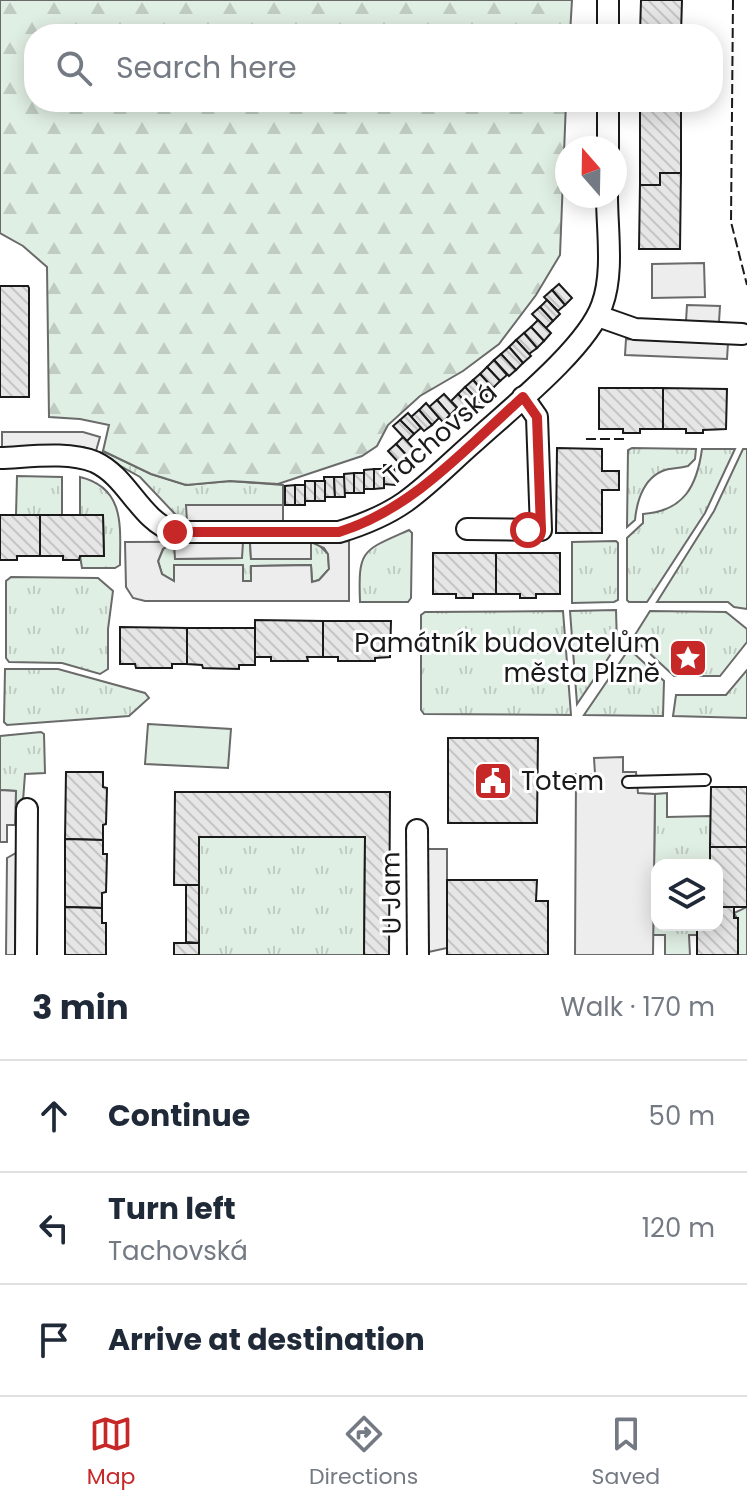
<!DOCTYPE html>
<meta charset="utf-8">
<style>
body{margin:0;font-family:Poppins,sans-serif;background:#f6f6f7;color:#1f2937}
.controls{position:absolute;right:24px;bottom:24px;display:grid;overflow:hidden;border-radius:16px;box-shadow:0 4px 20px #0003}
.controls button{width:72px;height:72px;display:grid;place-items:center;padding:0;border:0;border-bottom:2px solid #e0e1e3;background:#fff;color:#1f2937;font:40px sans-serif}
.compass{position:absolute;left:555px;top:136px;width:72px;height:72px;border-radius:50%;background:#fff;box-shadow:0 4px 20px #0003;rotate:340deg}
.stop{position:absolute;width:24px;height:24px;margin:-18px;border:6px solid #c62828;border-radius:50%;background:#fff}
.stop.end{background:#c62828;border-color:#fff;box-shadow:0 2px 8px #0008}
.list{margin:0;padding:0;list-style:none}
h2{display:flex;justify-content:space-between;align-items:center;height:104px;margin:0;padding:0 32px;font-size:34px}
h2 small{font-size:26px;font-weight:400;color:#747a83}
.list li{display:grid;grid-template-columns:52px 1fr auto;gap:24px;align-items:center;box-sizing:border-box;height:112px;padding:0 32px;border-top:2px solid #e0e1e3}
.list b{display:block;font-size:30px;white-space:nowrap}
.list p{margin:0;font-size:26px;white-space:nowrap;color:#747a83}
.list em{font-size:26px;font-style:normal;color:#747a83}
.icon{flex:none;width:44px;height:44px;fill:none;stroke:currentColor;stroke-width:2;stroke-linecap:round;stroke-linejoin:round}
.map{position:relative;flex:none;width:747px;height:955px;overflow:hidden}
.search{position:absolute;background:#fff;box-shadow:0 4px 20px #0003;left:24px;right:24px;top:24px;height:88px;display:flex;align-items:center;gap:20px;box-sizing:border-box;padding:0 28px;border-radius:32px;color:#747a83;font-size:30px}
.sheet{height:440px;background:#fff}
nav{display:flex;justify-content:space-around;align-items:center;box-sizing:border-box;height:112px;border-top:2px solid #e0e1e3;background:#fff;font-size:22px;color:#747a83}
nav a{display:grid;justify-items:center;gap:4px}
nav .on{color:#c62828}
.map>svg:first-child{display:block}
</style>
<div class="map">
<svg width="747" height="955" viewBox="0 0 747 955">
<defs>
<pattern id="grass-tufts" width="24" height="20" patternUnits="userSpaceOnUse" patternTransform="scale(2)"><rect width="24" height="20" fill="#e0efe3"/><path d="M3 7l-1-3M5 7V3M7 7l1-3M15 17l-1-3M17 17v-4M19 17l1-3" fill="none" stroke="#c0ccc2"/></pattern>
<pattern id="forest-firs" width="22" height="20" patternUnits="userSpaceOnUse" patternTransform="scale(2)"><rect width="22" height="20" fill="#e0efe3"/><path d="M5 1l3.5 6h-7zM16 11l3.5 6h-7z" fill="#c0ccc2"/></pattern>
<pattern id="building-back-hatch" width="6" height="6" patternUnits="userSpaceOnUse" patternTransform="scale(2)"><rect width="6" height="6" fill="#e6e6e6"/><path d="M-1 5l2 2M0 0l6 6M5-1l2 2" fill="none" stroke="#c5c5c5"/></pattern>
</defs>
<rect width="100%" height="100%" fill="#fff"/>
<!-- grass -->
<g fill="url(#grass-tufts)" stroke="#6a6a6a" stroke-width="2">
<path d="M632,448L696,449L695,459L688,466C681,468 676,468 669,469C645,474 637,499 635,520L627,527L628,450Z"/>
<path d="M702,449H735L705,513L647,602H629L627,600V538L643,523V514C684,511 697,486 702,449Z"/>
<polygon points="743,449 747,449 747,609 734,607 728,602 657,602 714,511"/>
<polygon points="103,451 151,474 186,485 230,481 283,485 283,505 188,505 187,522 175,514 140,477 101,455"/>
<polygon points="17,476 62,477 62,515 16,515"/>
<path d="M80,477C126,488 120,528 120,565L115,568H82L80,556H104L103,516L80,515Z"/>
<path d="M409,530L412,533L411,598L408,602H360C358,549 362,551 409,530Z"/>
<polygon points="616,541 618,543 618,600 614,602 572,603 572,542"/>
<polygon points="175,542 175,559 241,558 242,542 250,542 251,559 311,558 311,542 318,544 328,554 329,569 319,580 312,582 311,565 251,566 252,581 243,581 242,565 175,565 174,581 162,574 158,561 163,549"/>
<polygon points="11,577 98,578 113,591 108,629 108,669 100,674 62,663 9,662 6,658 6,581"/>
<polygon points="616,610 617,645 577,704 570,611"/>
<polygon points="563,611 571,715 424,714 421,710 421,615 425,612"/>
<polygon points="650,611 726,612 747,629 747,642 720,676 674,676 633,638"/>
<polygon points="629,649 664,681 663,716 584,715"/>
<polygon points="5,669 58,669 145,693 149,698 129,716 7,725 4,722"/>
<polygon points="747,670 747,718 673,716 676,695 726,695"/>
<polygon points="41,732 44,734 45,773 25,774 23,801 15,808 16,791 0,790 0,736"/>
<polygon points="667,793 667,817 711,816 710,865 657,865 657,925 697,925 697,935 689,935 690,955 665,955 665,935 653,935 655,794"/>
<polygon points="199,837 365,837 364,955 199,955"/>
<polygon points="747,907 747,955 738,955 738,920 734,913"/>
</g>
<!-- forest -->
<polygon fill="url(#forest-firs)" stroke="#6a6a6a" stroke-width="2" points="0,0 572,0 570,34 34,34 34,102 566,102 560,255 536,295 499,344 463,371 420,396 388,425 377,446 362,456 278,484 230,481 186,485 151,474 103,451 109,425 80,419 49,417 47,267 23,246 0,233"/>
<!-- park -->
<polygon fill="#e0efe3" stroke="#6a6a6a" stroke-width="2" points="148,724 231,729 228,768 145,764"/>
<!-- parking -->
<g fill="#ededed" stroke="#6a6a6a" stroke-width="2" fill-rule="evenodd">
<polygon points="704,263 705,297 652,298 652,264"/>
<polygon points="687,305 720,306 719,322 686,321"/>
<polygon points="626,339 728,343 727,359 625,355"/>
<polygon points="2,432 83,432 100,437 96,451 83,447 2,448"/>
<polygon points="186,505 283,505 283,522 187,522"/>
<path d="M349,541V601H145L133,598L126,587L125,542ZM174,542L175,559L242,558L243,542L250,543L251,559H311V542L324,548L328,554L329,569L319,580L312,582L311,565L251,566V581H243V565H174V581L162,574L158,561L163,549Z"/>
<polygon points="623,757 623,772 636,772 638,793 655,794 653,955 575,955 576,774 595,774 594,758"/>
<polygon points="0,790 16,791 15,825 7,825 7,842 0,842"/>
<polygon points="424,849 447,849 447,948 424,953"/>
<polygon points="16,853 15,955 6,955 7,858"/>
</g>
<!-- building -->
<g fill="url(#building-back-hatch)" stroke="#1a1a1a" stroke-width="2">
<polygon points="641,0 682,0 681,34 640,34"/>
<rect x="640" y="102" width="41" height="8"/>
<polygon points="640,110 681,110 681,173 660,173 660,185 640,185"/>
<polygon points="660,173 681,173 680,249 639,249 640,185 660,185"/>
<polygon points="559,284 572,298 565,305 552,290"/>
<polygon points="0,286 28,286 29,288 29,397 0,397"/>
<polygon points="552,290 565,305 558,311 544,297"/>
<polygon points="547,300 560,314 553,321 540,307"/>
<polygon points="540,307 553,321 546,328 532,314"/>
<polygon points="538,320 551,333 544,341 531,327"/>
<polygon points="531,327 544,341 537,348 524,333"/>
<polygon points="524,333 537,348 529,354 516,340"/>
<polygon points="516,340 531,356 523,363 509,347"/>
<polygon points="509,347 523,363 516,370 501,354"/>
<polygon points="501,354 516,370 509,376 494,360"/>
<polygon points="494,360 507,375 500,381 487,367"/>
<polygon points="487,367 500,381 493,388 480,374"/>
<polygon points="480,374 493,388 486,394 473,380"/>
<polygon points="473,380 487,396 480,403 465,387"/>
<polygon points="465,387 480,403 472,410 458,394"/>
<polygon points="599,388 663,388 663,429 640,429 640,433 623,433 623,429 599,429"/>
<polygon points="663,388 727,389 726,429 703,430 703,433 686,433 686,429 663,429"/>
<polygon points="444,394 457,408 450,415 437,400"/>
<polygon points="458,394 472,410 465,416 451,401"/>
<polygon points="437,400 450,415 443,422 429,407"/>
<polygon points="426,403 439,418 432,425 419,410"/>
<polygon points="419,410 432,425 424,431 411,417"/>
<polygon points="408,413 421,428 414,434 400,420"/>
<polygon points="400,420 414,434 407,441 393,426"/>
<polygon points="403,437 416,451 409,458 396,444"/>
<polygon points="396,444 409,458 401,465 388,451"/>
<polygon points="557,448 602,449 602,471 619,471 619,490 602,490 602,533 556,533"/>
<polygon points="384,465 394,465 395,485 384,484"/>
<polygon points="374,469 384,469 384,488 374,489"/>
<polygon points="374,469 374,489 364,489 364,470"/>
<polygon points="354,473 354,493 344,493 344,474"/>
<rect x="354" y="473" width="10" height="20"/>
<polygon points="324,477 334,477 335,497 325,497"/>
<polygon points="334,477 344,477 345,497 335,497"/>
<rect x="305" y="481" width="10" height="20"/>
<rect x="315" y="481" width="10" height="20"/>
<polygon points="295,485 295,505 285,505 285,486"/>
<rect x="295" y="485" width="10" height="20"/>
<polygon points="0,515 40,515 40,556 17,556 17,560 0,560"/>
<polygon points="40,515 103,515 104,556 80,556 79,560 63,560 63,556 40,556"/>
<polygon points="433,553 496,553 496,594 473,594 473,598 456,598 456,594 433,594"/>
<polygon points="496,553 560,553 560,594 536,594 536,598 520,598 520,594 496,594"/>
<polygon points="255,620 323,621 323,657 307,657 308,661 271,661 271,657 255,657"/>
<polygon points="323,621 391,621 390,657 375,658 375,661 338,661 338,657 323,657"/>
<polygon points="120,627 187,628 187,664 172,664 172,668 136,668 135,664 120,664"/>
<polygon points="187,628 255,628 255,665 239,665 239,669 203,668 202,665 187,664"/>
<polygon points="448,738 538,738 537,823 448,823"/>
<polygon points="66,772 103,772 103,787 107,788 106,824 103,825 103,840 65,839"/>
<polygon points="711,787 747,787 747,847 710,847"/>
<polygon points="175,792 390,792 389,955 364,955 365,837 199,837 199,885 174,885"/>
<polygon points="65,839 103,840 103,854 107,854 106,892 102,893 102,908 65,907"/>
<polygon points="710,847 747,847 747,907 717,907 717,865 710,865"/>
<polygon points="447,880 537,880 536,901 548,901 548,955 447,955"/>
<polygon points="186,885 199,885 199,943 186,942"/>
<polygon points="65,907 102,908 102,923 106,923 106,955 65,955"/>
<polygon points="717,907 734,907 734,918 738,918 738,955 697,955 697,925 717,925"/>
<rect x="174" y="943" width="25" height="12"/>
</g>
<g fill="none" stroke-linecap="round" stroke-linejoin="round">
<!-- lane casing -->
<g stroke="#1a1a1a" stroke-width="14">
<polyline id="lane" points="628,782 705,780"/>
</g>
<!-- street casing -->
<g stroke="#1a1a1a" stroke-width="24">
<g id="street">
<polyline points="608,34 608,0"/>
<polyline points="608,148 608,102"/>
<polyline points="598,316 635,329 742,334"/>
<path d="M0,458C29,457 68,451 95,462C128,477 140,521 175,532H339C362,525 385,516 405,502C429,485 451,462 474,442C509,410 587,348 602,305C614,273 607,230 607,196"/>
<polyline points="467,529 541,530 537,417 523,397"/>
<polyline points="417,830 418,955"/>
<polyline points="26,955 27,809"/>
</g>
</g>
<!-- lane -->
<use href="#lane" stroke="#fff" stroke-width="10"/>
<!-- street -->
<use href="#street" stroke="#fff" stroke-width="20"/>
<!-- fence -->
<g stroke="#1a1a1a" stroke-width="2" stroke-dasharray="10 4" stroke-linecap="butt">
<polyline points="733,0 731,222 747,285"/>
<polyline points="586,439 625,439"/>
</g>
</g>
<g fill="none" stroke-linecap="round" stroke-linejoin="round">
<!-- route -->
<path stroke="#c62828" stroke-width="10" d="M175,532H339C413,509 466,448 523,397L537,417L541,530H528"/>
</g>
<!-- icons -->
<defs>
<g id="sight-square" transform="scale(2)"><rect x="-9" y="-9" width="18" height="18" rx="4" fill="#c62828" stroke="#fff"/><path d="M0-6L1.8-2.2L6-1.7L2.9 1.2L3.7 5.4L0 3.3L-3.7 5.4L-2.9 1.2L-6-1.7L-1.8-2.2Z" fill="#fff"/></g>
<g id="civic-square" transform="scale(2)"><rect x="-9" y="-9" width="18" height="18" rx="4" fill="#c62828" stroke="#fff"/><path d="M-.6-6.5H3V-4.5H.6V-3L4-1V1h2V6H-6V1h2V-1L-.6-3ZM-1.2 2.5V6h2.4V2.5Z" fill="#fff"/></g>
</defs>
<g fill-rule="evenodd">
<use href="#sight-square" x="688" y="658"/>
<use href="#civic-square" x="493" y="781"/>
</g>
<g text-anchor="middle" stroke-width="6" stroke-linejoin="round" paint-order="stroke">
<!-- street labels -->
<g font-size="26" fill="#1a1a1a" stroke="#fff">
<text transform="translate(440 434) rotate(-41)" y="9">Tachovská</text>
<text transform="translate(391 893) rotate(-91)" y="9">U Jam</text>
</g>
<!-- poi labels -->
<g font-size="26" fill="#1a1a1a" stroke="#fff" text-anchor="end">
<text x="660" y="652">Památník budovatelům<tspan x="660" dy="30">města Plzně</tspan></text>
<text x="521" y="790" text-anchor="start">Totem</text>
</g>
</g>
</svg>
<div class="controls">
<button><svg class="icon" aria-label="layers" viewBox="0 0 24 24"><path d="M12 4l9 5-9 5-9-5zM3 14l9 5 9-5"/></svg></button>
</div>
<svg class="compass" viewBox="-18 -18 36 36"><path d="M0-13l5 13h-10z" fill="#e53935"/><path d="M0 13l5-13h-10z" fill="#747a83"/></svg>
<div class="stop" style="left:528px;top:530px"></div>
<div class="stop end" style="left:175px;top:532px"></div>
<div class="search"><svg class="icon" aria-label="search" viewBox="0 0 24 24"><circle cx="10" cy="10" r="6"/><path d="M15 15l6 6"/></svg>Search here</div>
</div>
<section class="sheet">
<h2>3 min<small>Walk · 170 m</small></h2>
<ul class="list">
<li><svg class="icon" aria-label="ahead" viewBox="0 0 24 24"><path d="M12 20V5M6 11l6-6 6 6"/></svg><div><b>Continue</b></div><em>50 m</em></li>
<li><svg class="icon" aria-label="left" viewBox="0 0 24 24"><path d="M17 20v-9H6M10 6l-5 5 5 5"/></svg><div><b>Turn left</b><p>Tachovská</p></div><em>120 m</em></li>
<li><svg class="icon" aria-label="arrive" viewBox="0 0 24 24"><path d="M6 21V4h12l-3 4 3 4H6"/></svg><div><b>Arrive at destination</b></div></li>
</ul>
</section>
<nav>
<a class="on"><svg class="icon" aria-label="map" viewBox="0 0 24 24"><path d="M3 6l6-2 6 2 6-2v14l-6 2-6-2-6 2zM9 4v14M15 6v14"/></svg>Map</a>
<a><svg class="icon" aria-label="directions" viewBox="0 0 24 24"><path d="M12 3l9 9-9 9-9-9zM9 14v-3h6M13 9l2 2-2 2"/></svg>Directions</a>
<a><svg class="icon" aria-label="saved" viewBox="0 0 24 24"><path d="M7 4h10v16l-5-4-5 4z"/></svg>Saved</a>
</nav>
